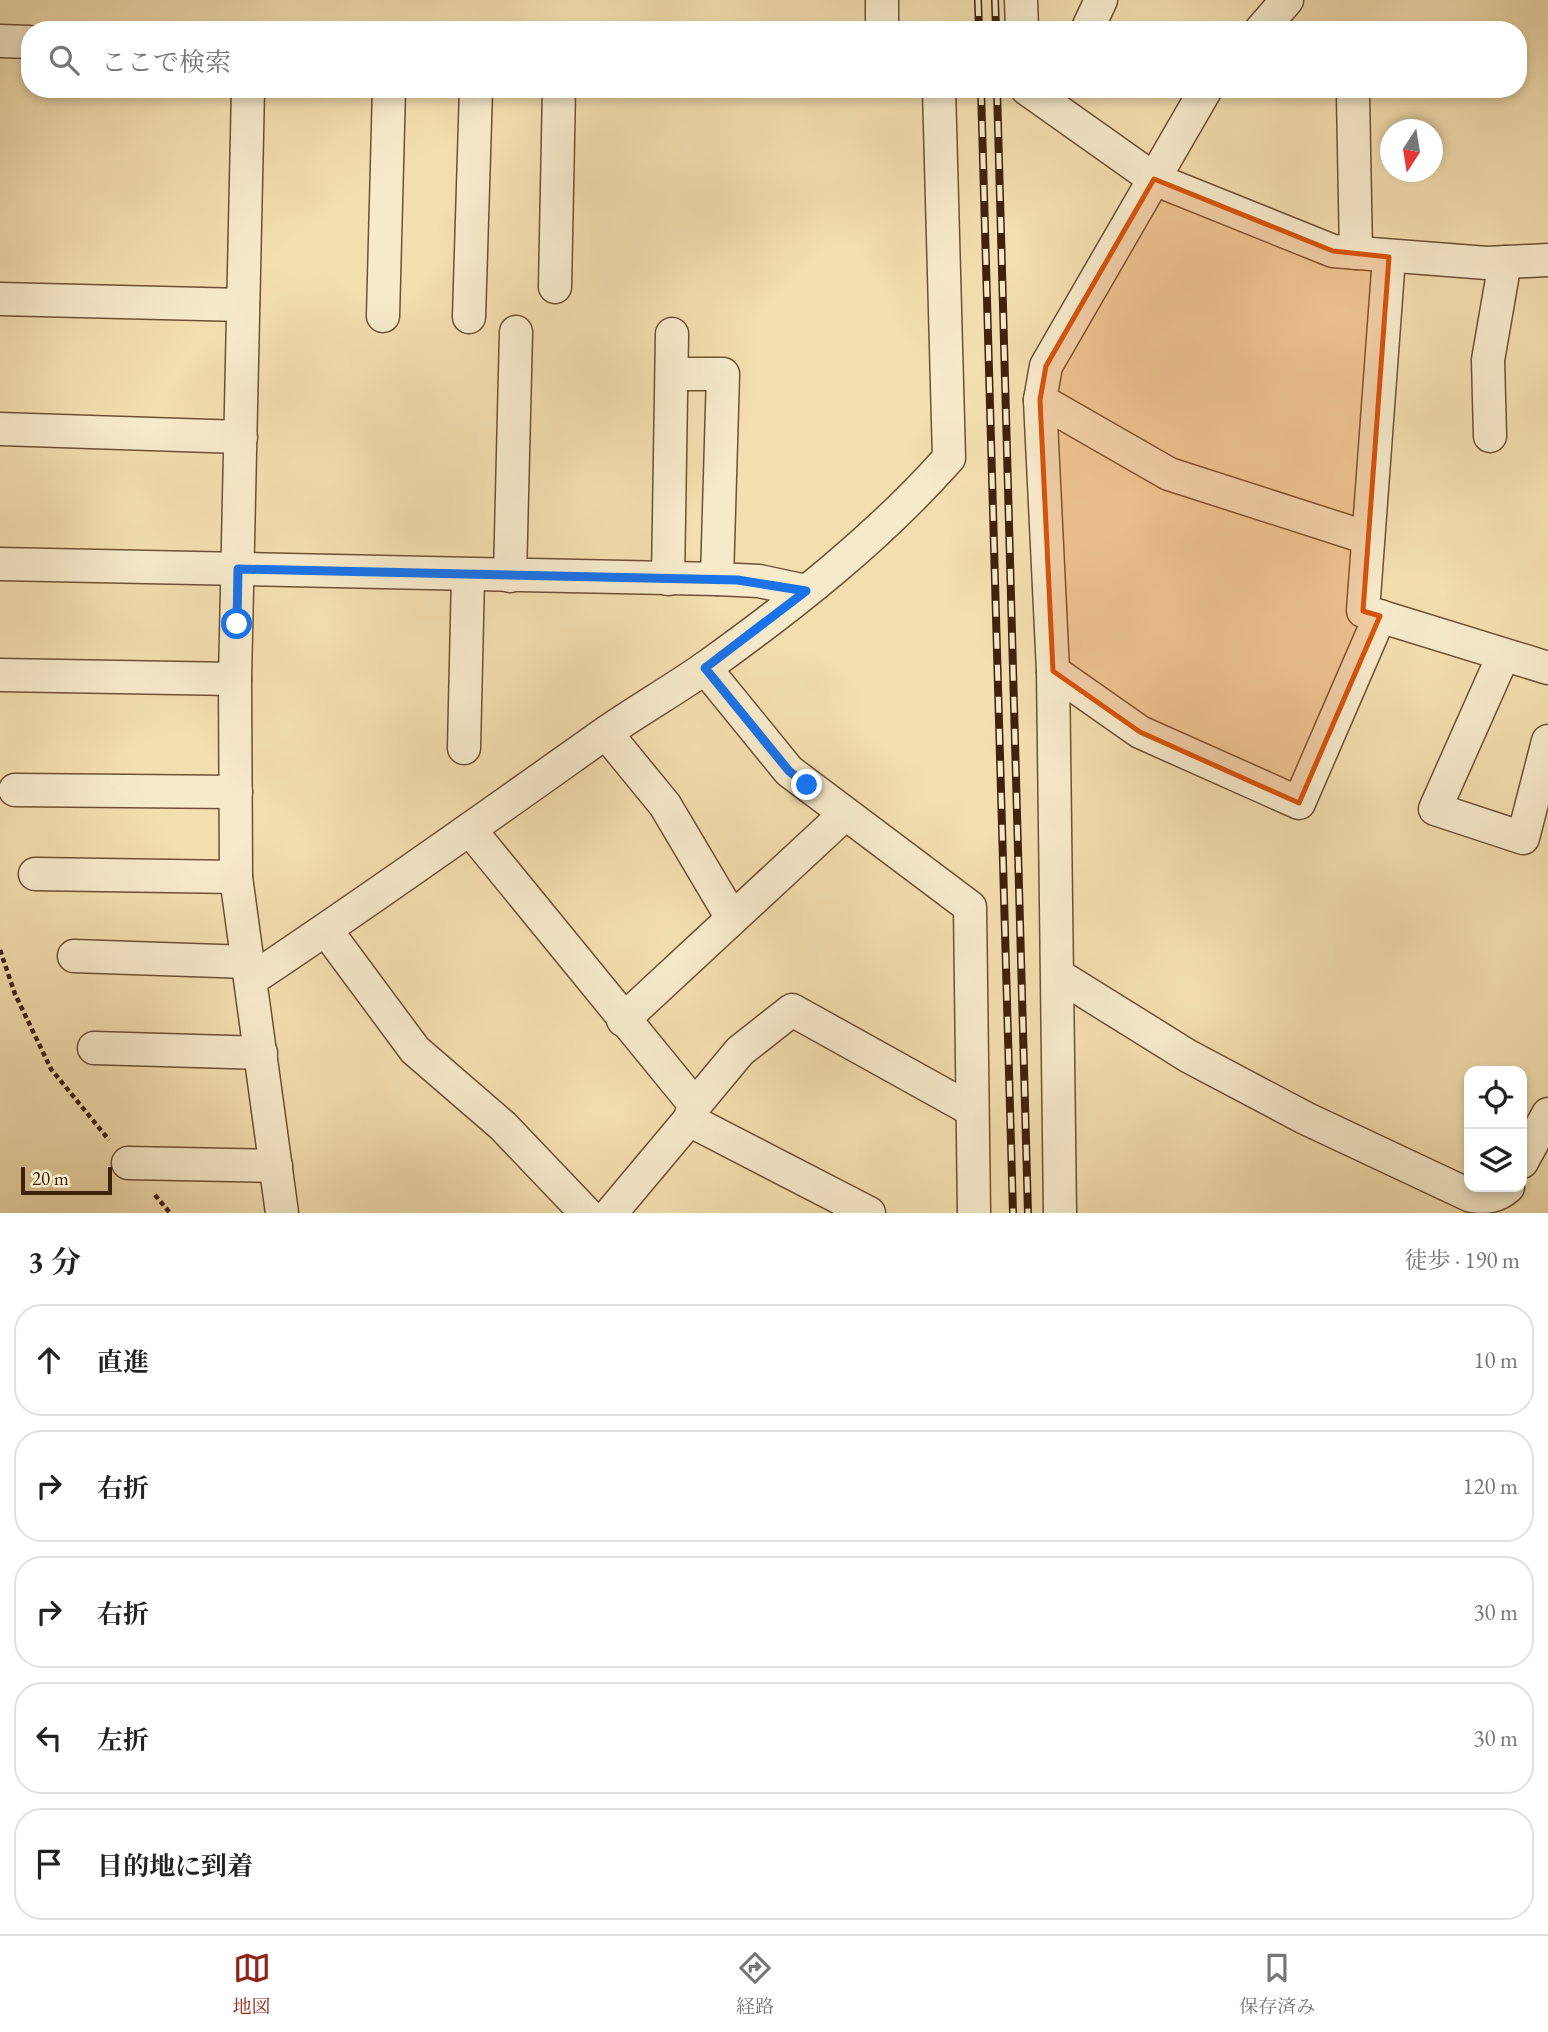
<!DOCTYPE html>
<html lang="ja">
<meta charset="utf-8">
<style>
body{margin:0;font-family:"EB Garamond","Noto Serif JP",serif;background:#f6f6f6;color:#222}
.controls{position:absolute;right:21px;bottom:21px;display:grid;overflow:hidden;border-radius:14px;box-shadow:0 4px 10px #0003}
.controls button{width:63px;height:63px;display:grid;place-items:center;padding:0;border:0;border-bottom:2px solid #e0e0e0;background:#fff;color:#222;font:35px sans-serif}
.compass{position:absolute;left:1380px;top:119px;width:63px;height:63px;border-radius:50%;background:#fff;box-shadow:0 4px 10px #0003;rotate:192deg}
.scale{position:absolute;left:21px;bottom:18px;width:91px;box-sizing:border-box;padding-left:7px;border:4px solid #40210c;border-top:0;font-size:19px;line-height:24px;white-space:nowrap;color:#40210c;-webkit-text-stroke:5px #f7eacb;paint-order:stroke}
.stop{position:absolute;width:21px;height:21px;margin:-16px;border:5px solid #1a73e8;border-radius:50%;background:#fff}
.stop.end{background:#1a73e8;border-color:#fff;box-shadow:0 2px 7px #0008}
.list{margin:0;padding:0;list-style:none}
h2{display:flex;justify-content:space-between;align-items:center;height:91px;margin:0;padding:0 28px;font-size:30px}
h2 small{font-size:23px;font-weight:400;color:#767676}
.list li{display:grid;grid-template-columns:46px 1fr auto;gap:21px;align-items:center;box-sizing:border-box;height:112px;margin:0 14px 14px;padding:0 14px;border:2px solid #e0e0e0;border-radius:28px}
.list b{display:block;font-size:26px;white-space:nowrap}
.list em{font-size:23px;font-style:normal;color:#767676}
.icon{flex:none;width:38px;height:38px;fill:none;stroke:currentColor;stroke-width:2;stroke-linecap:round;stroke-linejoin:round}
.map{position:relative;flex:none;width:1548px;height:1213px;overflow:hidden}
.search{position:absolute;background:#fff;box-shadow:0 4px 10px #0003;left:21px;right:21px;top:21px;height:77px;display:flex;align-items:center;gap:18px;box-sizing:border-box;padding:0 24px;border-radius:28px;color:#767676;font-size:26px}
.sheet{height:721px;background:#fff}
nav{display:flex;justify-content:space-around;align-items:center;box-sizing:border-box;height:98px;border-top:2px solid #e0e0e0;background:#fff;font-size:19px;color:#767676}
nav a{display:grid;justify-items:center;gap:4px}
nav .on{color:#8f2418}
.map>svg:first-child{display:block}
</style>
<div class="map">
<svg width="1548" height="1213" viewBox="0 0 1548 1213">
<rect width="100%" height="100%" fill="#f3deaf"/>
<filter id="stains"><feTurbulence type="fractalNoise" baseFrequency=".00286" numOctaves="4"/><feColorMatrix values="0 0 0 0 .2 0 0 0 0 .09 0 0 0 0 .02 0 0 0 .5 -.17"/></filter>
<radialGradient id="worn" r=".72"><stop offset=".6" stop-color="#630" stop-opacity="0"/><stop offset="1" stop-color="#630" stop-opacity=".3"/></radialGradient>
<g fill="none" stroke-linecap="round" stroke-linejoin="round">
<!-- minor casing -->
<g stroke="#6d5035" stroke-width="35">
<g id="minor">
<polyline points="1021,0 1022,30"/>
<polyline points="882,30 882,0"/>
<polyline points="1087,30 1101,0"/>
<polyline points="1261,30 1287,0"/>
<polyline points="0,41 30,42"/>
<polyline points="248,89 235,679 236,877 282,1213"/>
<polyline points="1027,89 1154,179 1046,366 1040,400 1053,671 1060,1213"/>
<polyline points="1206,89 1154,179 1333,251 1487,263 1548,260"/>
<polyline points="1353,96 1356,253"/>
<polyline points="1389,257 1363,611 1548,668"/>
<polyline points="555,287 559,89"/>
<polyline points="0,299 243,305"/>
<polyline points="383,316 389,89"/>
<polyline points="469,317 476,89"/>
<polyline points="672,374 723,374 717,579"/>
<polyline points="1040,400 1169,474 1368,538"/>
<polyline points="0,429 241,437"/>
<polyline points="1490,436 1488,360 1505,262"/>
<polyline points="0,564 717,579 759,581 806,591"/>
<polyline points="510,576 516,332"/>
<polyline points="668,579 672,334"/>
<polyline points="1503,656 1435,809 1523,838 1548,741"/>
<polyline points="705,668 789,771 970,907 974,1213"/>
<polyline points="1053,671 1140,732 1299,803 1380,616"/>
<polyline points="0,675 235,679"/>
<polyline points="606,733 665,805 732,918"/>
<polyline points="464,748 468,576"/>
<polyline points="15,790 236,792"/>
<polyline points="471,831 695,1105"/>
<polyline points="35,874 236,877"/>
<polyline points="326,930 415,1050 503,1126 586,1213"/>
<polyline points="74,956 249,962"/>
<path d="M1058,975L1188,1056L1305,1118L1471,1196C1486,1198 1497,1197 1508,1187"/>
<path d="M252,979C371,900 487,817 604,734C637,711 672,691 705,668C793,605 878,538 949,458L939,89"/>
<polyline points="623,1020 844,815"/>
<polyline points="94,1048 261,1053"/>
<polyline points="689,1120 869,1213"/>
<polyline points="1522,1162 1548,1114"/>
<polyline points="128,1163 276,1166"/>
<polyline points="611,1213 689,1120 695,1105 740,1051 792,1010 972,1110"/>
</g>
</g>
<!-- path -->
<g stroke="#40210c" stroke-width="4.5" stroke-dasharray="5 3.5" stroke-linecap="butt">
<polyline points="0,950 15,994 51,1069 109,1140"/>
<polyline points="155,1195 170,1213"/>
</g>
<!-- minor -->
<use href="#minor" stroke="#f7eacb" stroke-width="32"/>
<!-- rail casing -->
<g stroke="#40210c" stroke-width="8">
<g id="rail">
<polyline points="978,0 979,30"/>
<polyline points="995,0 996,30"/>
<polyline points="981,89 1013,1213"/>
<polyline points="997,89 1028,1213"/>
</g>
</g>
<!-- rail -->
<use href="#rail" stroke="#f7eacb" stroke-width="5" stroke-dasharray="16" stroke-linecap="butt"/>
</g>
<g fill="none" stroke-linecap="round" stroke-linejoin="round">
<!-- route -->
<polyline stroke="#1a73e8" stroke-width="9" points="237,624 238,569 738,580 806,591 705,668 789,771 807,785"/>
</g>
<!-- marked area -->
<path fill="#d7530c" fill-opacity="0.2" stroke="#d7530c" stroke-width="5" stroke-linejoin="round" d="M1154,179L1333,251L1389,257L1363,611L1380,616L1299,803L1140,732L1053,671L1040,400L1046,366Z"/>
<rect width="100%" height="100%" filter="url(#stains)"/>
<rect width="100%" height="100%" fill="url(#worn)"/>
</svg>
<div class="controls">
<button><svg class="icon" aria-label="locate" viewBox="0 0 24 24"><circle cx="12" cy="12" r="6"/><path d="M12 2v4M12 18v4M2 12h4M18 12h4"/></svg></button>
<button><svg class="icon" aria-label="layers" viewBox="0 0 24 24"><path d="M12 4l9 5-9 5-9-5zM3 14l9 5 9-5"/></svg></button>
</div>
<svg class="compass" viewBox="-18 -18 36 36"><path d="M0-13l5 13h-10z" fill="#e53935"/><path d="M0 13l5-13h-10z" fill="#767676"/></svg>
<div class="scale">20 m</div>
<div class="stop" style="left:237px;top:624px"></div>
<div class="stop end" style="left:807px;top:785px"></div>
<div class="search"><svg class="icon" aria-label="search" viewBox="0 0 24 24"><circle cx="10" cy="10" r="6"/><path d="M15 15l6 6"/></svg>ここで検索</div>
</div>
<section class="sheet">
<h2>3 分<small>徒歩 · 190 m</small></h2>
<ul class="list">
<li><svg class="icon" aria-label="ahead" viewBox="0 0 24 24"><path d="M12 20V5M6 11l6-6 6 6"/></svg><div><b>直進</b></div><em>10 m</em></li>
<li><svg class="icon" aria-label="right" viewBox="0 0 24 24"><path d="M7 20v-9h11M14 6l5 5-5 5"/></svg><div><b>右折</b></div><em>120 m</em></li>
<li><svg class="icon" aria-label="right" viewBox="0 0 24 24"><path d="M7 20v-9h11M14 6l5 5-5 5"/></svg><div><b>右折</b></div><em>30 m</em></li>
<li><svg class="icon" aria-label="left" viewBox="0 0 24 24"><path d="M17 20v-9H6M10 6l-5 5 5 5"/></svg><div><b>左折</b></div><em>30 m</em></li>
<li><svg class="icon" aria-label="arrive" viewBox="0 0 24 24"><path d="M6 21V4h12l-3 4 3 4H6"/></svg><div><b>目的地に到着</b></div></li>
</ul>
</section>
<nav>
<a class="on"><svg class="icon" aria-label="map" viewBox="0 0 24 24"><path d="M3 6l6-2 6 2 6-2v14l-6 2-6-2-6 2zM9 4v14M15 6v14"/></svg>地図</a>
<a><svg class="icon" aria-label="directions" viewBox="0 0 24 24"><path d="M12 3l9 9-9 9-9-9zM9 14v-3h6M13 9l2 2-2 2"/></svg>経路</a>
<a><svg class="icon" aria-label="saved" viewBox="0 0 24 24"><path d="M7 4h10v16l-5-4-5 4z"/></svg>保存済み</a>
</nav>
